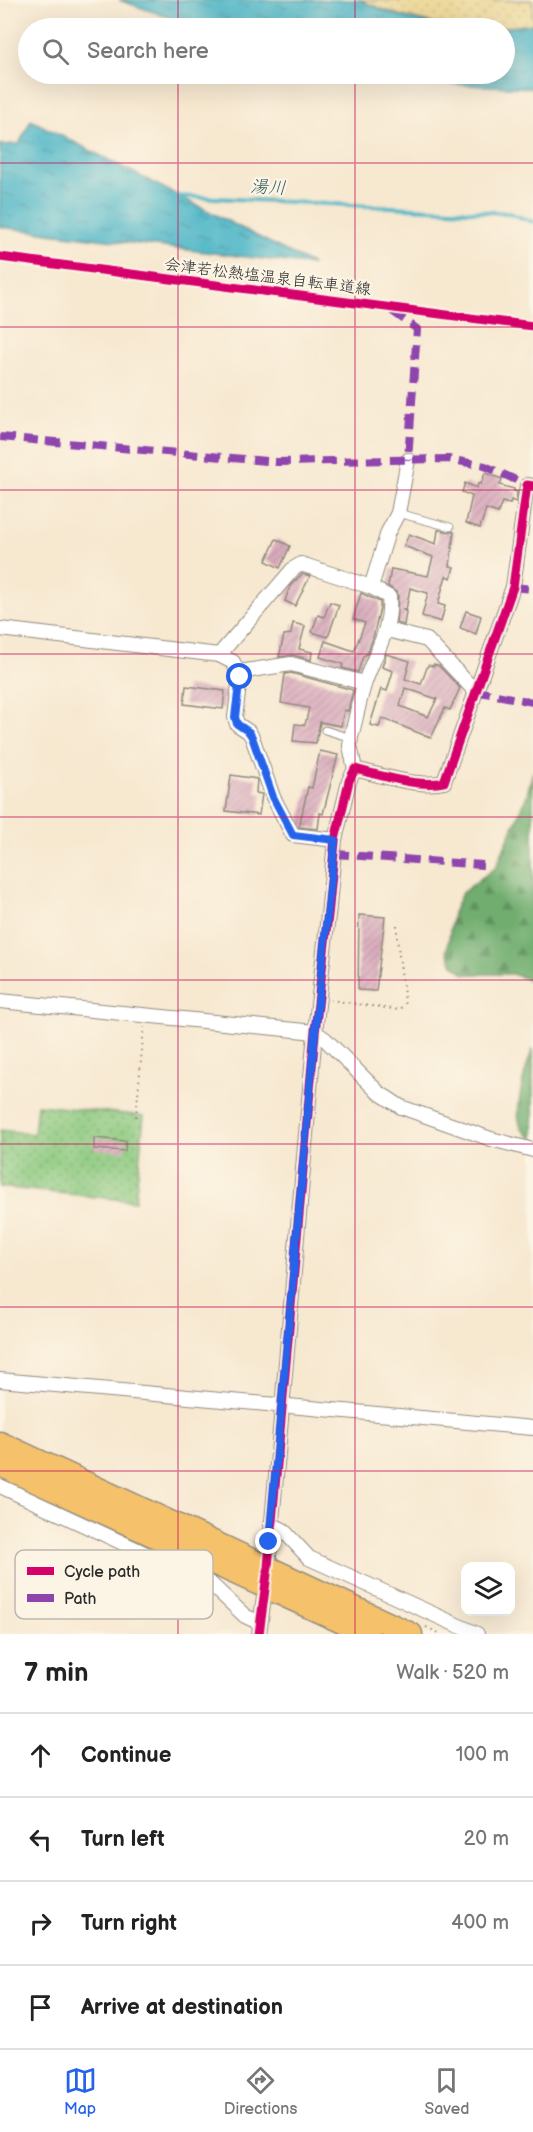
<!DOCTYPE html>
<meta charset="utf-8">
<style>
body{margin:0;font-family:"Balsamiq Sans","Klee One",sans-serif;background:#f2f2f2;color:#222}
.controls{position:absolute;right:18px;bottom:18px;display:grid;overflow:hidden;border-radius:12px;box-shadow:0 6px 24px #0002}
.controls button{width:54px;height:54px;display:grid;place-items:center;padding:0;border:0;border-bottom:2px solid #e0e0e0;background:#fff;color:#222;font:30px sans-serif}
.stop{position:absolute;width:18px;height:18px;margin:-14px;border:4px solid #2563eb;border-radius:50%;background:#fff}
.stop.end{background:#2563eb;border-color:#fff;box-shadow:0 2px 6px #0008}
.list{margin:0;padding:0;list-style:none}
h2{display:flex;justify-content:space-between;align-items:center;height:78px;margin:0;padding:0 24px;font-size:26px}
h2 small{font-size:20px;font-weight:400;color:#767676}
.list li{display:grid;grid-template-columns:39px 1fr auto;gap:18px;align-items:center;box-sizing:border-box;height:84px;padding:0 24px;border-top:2px solid #e0e0e0}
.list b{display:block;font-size:22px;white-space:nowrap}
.list em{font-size:20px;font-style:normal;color:#767676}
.icon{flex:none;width:33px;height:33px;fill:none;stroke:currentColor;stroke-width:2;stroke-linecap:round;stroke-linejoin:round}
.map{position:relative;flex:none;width:533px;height:1634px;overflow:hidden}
.search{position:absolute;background:#fff;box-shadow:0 6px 24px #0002;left:18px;right:18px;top:18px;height:66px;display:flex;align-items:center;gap:15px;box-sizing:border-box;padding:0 21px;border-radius:33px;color:#767676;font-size:22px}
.sheet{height:414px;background:#fff}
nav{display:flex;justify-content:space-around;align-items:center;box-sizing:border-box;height:84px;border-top:2px solid #e0e0e0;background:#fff;font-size:16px;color:#767676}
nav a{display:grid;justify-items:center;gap:3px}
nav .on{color:#2563eb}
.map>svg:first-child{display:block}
</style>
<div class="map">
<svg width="533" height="1634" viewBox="0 0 533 1634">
<defs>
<pattern id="grass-dots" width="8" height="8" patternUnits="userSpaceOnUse" patternTransform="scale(1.5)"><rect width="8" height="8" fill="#8bc97f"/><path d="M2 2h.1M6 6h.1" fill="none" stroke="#72a368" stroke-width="1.8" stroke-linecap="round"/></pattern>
<pattern id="forest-firs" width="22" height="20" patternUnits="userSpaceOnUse" patternTransform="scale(1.5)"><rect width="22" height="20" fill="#70ad6e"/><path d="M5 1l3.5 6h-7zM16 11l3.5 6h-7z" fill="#5c8d5b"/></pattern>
<pattern id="sand-dots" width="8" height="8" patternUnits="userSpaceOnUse" patternTransform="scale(1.5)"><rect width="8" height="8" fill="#eeda9e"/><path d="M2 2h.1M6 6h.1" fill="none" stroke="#cb8" stroke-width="1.8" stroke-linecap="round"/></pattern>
<pattern id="water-ripples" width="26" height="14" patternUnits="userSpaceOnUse" patternTransform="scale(1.5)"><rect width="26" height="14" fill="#4bb6c7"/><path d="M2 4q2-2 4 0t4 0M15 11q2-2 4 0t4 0" fill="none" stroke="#3f94a2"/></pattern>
<pattern id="building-hatch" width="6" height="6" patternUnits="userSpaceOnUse" patternTransform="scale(1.5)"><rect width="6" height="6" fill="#d9aabc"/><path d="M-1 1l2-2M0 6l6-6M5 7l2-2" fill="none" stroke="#ba92a2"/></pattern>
</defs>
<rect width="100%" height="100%" fill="#fcf5e5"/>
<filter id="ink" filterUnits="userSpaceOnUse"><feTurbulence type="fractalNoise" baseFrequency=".0167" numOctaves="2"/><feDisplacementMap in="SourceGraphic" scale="12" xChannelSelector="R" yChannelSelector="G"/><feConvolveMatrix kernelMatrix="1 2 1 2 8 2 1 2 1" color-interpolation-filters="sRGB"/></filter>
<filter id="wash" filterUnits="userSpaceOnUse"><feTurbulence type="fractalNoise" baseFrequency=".008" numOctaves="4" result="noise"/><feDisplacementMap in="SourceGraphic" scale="24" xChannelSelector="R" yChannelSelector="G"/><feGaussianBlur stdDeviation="1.35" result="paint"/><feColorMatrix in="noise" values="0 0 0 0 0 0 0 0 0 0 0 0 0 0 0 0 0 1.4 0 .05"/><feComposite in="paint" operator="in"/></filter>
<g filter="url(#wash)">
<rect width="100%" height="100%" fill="#f7e8d0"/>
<!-- grass -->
<polygon fill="url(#grass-dots)" stroke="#5b7a55" stroke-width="1.5" points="37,1105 144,1116 135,1201 0,1187 0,1130 34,1134"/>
<!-- forest -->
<g fill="url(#forest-firs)" stroke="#4e6c4c" stroke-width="1.5">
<polygon points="533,772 533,981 512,974 465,974 453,964 447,951 453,913 462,893 496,867 526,798"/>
<path d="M533,1049V1139C527,1135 520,1128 519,1120C516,1103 526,1065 533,1049Z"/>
</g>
<!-- sand -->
<path fill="url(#sand-dots)" stroke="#8c8264" stroke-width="1.5" d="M359,0H533V24C465,34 421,26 359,0Z"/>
<!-- water -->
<g fill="url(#water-ripples)" stroke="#3b7079" stroke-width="1.5">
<polygon points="119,0 359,0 393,14 441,27 482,28 199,28"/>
<polygon points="533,24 533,88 448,84 388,74 504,74 504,28 502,28"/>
<polygon points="31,120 313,265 0,227 0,145 19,144"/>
</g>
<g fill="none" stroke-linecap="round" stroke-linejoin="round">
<!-- stream -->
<polyline stroke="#4bb6c7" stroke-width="4" points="175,196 509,213 533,222"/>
</g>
<g id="blocks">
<!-- building -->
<g fill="url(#building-hatch)" fill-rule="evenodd">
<polygon points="485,473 502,479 500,485 514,489 514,491 517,492 516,502 511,500 510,504 502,502 498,513 486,509 480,528 466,523 472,496 462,492 465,483 477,488 478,483 481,484"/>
<polygon points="438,530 454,532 450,566 454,567 451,578 446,576 438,604 445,606 441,622 422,616 428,593 410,588 406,610 402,609 406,612 404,625 396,623 398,596 396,592 388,586 391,569 428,576 433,557 404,546 409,534 436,544"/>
<polygon points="276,539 290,546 280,568 266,561"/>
<polygon points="302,574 310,576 295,606 285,601 290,586"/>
<polygon points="361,593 380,602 380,608 373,638 367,654 363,656 358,672 342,668 343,664 320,657 325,641 354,651 365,623 353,619"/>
<polygon points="330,602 339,605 328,637 312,632 318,615 324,617"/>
<polygon points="466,611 481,616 476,634 460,628"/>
<polygon points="293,623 305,626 299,649 312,652 311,660 293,655 279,657 284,635 291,634"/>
<path d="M386,654L410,661L405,679L421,684L428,665L434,666V664L439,666L460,688L450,710L445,708L431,738L382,718L379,727L370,725L381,689L387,691L393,671L382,667ZM405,688L437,699L428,717L400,706Z"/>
<polygon points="291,673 353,690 348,711 344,710 341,726 320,722 316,743 293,741 295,724 305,725 309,708 281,703 285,674"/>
<polygon points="186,686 225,691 223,709 184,704"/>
<polygon points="320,751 338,755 323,814 320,813 318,829 299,827 308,787 312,788"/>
<polygon points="231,775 257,779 256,793 262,794 259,815 226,811"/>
<polygon points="359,915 385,917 376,991 358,990"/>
<polygon points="94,1138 126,1141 125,1151 94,1149"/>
</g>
</g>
</g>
<g filter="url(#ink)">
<use href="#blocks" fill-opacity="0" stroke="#918a7e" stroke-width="1.5"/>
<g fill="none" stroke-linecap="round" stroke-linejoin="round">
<!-- service casing -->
<g stroke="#918a7e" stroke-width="9">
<g id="service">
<polyline points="398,513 450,527"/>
<polyline points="325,730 351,738"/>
</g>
</g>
<!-- minor casing -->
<g stroke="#918a7e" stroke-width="16">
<g id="minor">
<polyline points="0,629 219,655 233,662 240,677 235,717 237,724 249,732 252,737 273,797 293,835 335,840"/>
<polyline points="387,630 427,640 475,691"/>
<polyline points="219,655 293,569 301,564 371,587"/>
<polyline points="239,672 291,664 364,683"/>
<path d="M355,769L350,746L351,737C356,719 359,700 365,682C375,653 392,629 389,597L371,587L388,532L398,513L408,460"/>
<polyline points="0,1001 315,1032 325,1039 378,1092 401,1107 491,1139 533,1150"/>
<polyline points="0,1380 533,1428"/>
<polyline points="0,1486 211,1584 245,1616 260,1623"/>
<polyline points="271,1524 283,1530 309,1558 477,1634"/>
<path d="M259,1634L268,1567L315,1032L329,906L335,840L349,781L355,769C379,775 420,788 444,782L445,779L513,587L527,485L533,486"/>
</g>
</g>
<!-- trunk casing -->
<g stroke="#918a7e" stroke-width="25">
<g id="trunk">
<polyline points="0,1443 411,1634"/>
<polyline points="0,1465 368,1634"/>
</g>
</g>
<!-- path -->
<g stroke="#918a7e" stroke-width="2" stroke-dasharray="1.5 4.5" stroke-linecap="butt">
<polyline points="330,1000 399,1010 405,1003 397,938 397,924"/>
<polyline points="136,1117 144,1027"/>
<polyline points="426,1627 441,1634"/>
</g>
<!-- service -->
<use href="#service" stroke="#fff" stroke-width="7"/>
<!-- minor -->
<use href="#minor" stroke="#fff" stroke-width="14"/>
<!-- trunk -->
<use href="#trunk" stroke="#f5c16b" stroke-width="22"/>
<!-- quiet -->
<g stroke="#8e44ad" stroke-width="8" stroke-dasharray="15 8" stroke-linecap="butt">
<polyline points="392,311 417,329 408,460"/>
<polyline points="0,437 277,462 448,459 485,466 527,485"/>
<polyline points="513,587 533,589"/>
<polyline points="475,691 533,702"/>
<polyline points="334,854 483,865"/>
</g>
<!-- cycleway casing -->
<g stroke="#fcf5e5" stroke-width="13">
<g id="cycleway">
<polyline points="0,257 533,326"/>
<path d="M259,1634L268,1567L315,1032L329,906L335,840L349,781L355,769C379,775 420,788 444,782L445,779L513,587L527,485L533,486"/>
</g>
</g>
<!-- cycleway -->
<use href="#cycleway" stroke="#d6006c" stroke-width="9"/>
</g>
</g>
<g fill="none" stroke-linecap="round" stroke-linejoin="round" filter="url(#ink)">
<!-- route -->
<polyline stroke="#2563eb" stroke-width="8" points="240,677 235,717 237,724 249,732 252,737 273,797 293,835 335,840 315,1032 269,1542"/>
</g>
<!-- grid -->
<path fill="none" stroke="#c2185b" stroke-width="1.5" stroke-opacity="0.55" d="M178,0V28M355,0V28M178,74V1634M355,74V1634M0,163H533M0,327H533M0,490H533M0,654H533M0,817H533M0,980H533M0,1144H533M0,1307H533M0,1471H533"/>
<g text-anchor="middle" stroke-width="4.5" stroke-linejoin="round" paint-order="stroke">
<!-- street labels -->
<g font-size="16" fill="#2b2b2b" stroke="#fcf5e5">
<text transform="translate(268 276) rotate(7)" y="6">会津若松熱塩温泉自転車道線</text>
</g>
<!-- water labels -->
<g font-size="18" font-style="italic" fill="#365c62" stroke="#fcf5e5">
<text transform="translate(268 187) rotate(3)" y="6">湯川</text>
</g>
</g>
<!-- legend -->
<rect x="15" y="1550" width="198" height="69" rx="9" fill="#fcf5e5" stroke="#bdb8ad" stroke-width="1.5"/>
<rect x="27" y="1567" width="27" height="8" fill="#d6006c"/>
<rect x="27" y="1594" width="27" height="8" fill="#8e44ad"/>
<g font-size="16" fill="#2b2b2b">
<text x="64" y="1577">Cycle path</text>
<text x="64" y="1604">Path</text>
</g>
</svg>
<div class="controls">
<button><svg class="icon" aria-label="layers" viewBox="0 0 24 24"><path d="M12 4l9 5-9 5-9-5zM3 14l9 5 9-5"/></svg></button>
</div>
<div class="stop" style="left:240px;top:677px"></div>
<div class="stop end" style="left:269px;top:1542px"></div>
<div class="search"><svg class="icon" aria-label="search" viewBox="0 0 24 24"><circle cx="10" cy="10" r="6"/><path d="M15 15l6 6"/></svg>Search here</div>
</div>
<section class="sheet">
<h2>7 min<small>Walk · 520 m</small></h2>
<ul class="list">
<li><svg class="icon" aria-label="ahead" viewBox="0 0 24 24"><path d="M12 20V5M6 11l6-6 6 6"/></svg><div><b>Continue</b></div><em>100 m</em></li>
<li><svg class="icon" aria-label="left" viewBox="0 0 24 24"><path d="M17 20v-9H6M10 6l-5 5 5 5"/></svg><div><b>Turn left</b></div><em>20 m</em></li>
<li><svg class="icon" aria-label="right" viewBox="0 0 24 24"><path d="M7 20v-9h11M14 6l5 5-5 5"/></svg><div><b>Turn right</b></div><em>400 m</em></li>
<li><svg class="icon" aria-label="arrive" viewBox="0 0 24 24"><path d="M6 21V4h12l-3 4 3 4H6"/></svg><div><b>Arrive at destination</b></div></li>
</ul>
</section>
<nav>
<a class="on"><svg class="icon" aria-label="map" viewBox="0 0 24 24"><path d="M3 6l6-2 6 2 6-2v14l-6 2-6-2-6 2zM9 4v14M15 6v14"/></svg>Map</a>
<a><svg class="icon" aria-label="directions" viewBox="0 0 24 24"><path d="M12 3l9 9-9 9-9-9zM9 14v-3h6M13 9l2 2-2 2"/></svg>Directions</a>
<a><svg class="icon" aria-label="saved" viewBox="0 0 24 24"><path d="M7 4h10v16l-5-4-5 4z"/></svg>Saved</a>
</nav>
